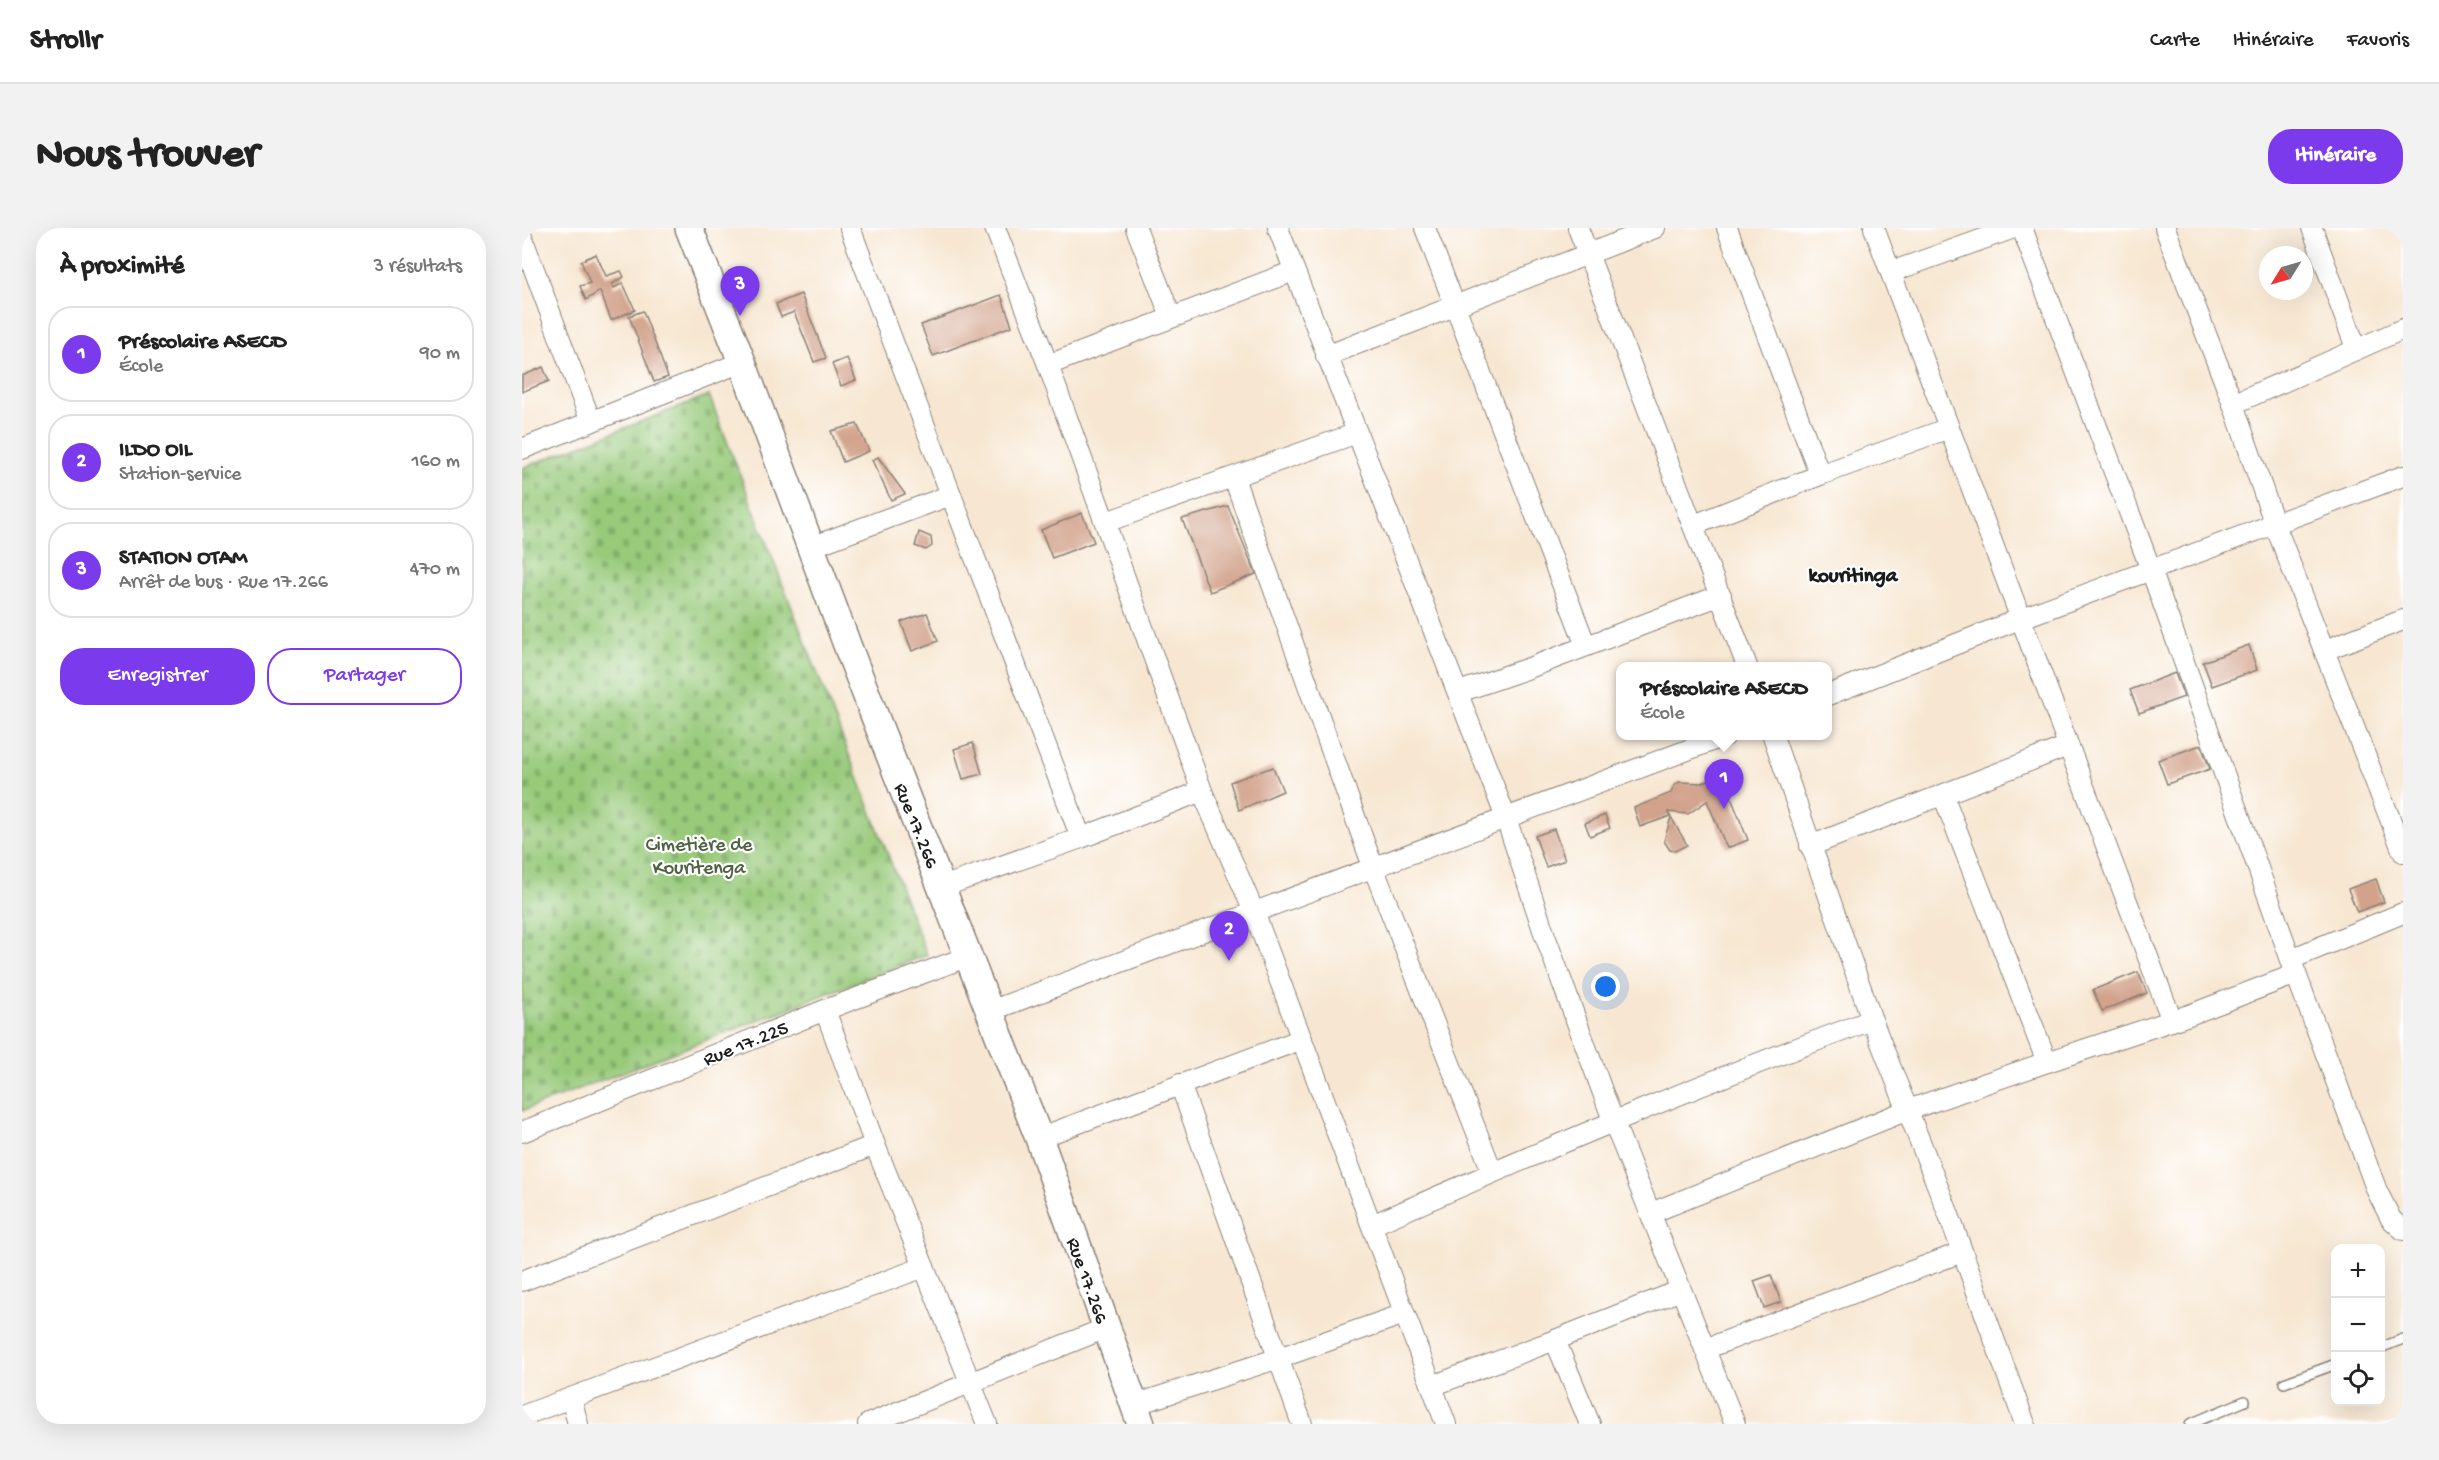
<!DOCTYPE html>
<html lang="fr">
<meta charset="utf-8">
<style>
body{margin:0;font-family:"Gochi Hand",sans-serif;background:#f2f2f2;color:#222}
.controls{position:absolute;right:18px;bottom:18px;display:grid;overflow:hidden;border-radius:12px;box-shadow:0 6px 24px #0002}
.controls button{width:54px;height:54px;display:grid;place-items:center;padding:0;border:0;border-bottom:2px solid #e0e0e0;background:#fff;color:#222;font:30px sans-serif}
.compass{position:absolute;left:1737px;top:18px;width:54px;height:54px;border-radius:50%;background:#fff;box-shadow:0 6px 24px #0002;rotate:233deg}
.you{position:absolute;left:1084px;top:759px;width:21px;height:21px;margin:-15px;border:4px solid #fff;border-radius:50%;background:#1a73e8;box-shadow:0 0 0 9px #1a73e833}
.badge{display:grid;place-items:center;width:39px;height:39px;border-radius:50%;background:#7c3aed;color:#fff;font-size:20px;font-weight:700}
.pin{position:absolute;translate:-50% -50px;filter:drop-shadow(0 2px 3px #0008)}
.pin::after{content:'';position:absolute;top:32px;width:21px;height:18px;background:inherit;clip-path:polygon(0 0,100% 0,50% 100%)}
.popup{position:absolute;left:1094px;top:434px;width:216px;height:78px;box-sizing:border-box;display:grid;place-content:center;border-radius:12px;background:#fff;filter:drop-shadow(0 2px 4px #0005);font-size:20px;white-space:nowrap;color:#767676}
.popup b{font-size:22px;color:#222}
.popup::after{content:'';position:absolute;left:50%;top:100%;margin-left:-12px;border:12px solid transparent;border-top-color:#fff}
.list{margin:0;padding:0;list-style:none}
h2{display:flex;justify-content:space-between;align-items:center;height:78px;margin:0;padding:0 24px;font-size:26px}
h2 small{font-size:20px;font-weight:400;color:#767676}
.list li{display:grid;grid-template-columns:39px 1fr auto;gap:18px;align-items:center;box-sizing:border-box;height:96px;margin:0 12px 12px;padding:0 12px;border:2px solid #e0e0e0;border-radius:24px}
.list b{display:block;font-size:22px;white-space:nowrap}
.list p{margin:0;font-size:20px;white-space:nowrap;color:#767676}
.list em{font-size:20px;font-style:normal;color:#767676}
.actions{display:flex;gap:12px;padding:18px 24px}
.actions a{flex:1;padding:14px 0;border:2px solid #7c3aed;border-radius:24px;text-align:center;font-size:21px;color:#7c3aed}
.actions .main{background:#7c3aed;color:#fff}
.icon{flex:none;width:33px;height:33px;fill:none;stroke:currentColor;stroke-width:2;stroke-linecap:round;stroke-linejoin:round}
.map{position:relative;flex:none;width:1881px;height:1196px;overflow:hidden;border-radius:24px}
header{display:flex;align-items:center;gap:36px;box-sizing:border-box;height:84px;padding:0 30px;background:#fff;border-bottom:2px solid #e0e0e0}
header strong{font-size:28px}
nav{display:flex;gap:33px;margin-inline-start:auto;font-size:21px}
.intro{display:flex;align-items:center;justify-content:space-between;box-sizing:border-box;height:144px;padding:0 36px}
h1{margin:0;font-size:42px}
.button{padding:15px 27px;border-radius:24px;background:#7c3aed;color:#fff;font-size:21px;font-weight:700}
main{display:flex;gap:36px;padding:0 36px}
aside{flex:1;background:#fff;border-radius:24px;box-shadow:0 6px 24px #0002}
.map>svg:first-child{display:block}
</style>
<header>
<strong>Strollr</strong>
<nav><a>Carte</a><a>Itinéraire</a><a>Favoris</a></nav>
</header>
<div class="intro"><h1>Nous trouver</h1><a class="button">Itinéraire</a></div>
<main>
<aside>
<h2>À proximité<small>3 résultats</small></h2>
<ul class="list">
<li><span class="badge">1</span><div><b>Préscolaire ASECD</b><p>École</p></div><em>90 m</em></li>
<li><span class="badge">2</span><div><b>ILDO OIL</b><p>Station-service</p></div><em>160 m</em></li>
<li><span class="badge">3</span><div><b>STATION OTAM</b><p>Arrêt de bus · Rue 17.266</p></div><em>470 m</em></li>
</ul>
<div class="actions"><a class="main">Enregistrer</a><a>Partager</a></div>
</aside>
<div class="map">
<svg width="1881" height="1196" viewBox="0 0 1881 1196">
<defs>
<pattern id="cemetery-stones" width="16" height="16" patternUnits="userSpaceOnUse" patternTransform="scale(1.5)"><rect width="16" height="16" fill="#98ca7a"/><path d="M2 7V4a2 2 0 0 1 4 0v3zM10 15v-3a2 2 0 0 1 4 0v3z" fill="#82ad69"/></pattern>
</defs>
<rect width="100%" height="100%" fill="#fff"/>
<filter id="ink" filterUnits="userSpaceOnUse"><feTurbulence type="fractalNoise" baseFrequency=".0167" numOctaves="2"/><feDisplacementMap in="SourceGraphic" scale="12" xChannelSelector="R" yChannelSelector="G"/><feConvolveMatrix kernelMatrix="1 2 1 2 8 2 1 2 1" color-interpolation-filters="sRGB"/></filter>
<filter id="wash" filterUnits="userSpaceOnUse"><feTurbulence type="fractalNoise" baseFrequency=".008" numOctaves="4" result="noise"/><feDisplacementMap in="SourceGraphic" scale="24" xChannelSelector="R" yChannelSelector="G"/><feGaussianBlur stdDeviation="1.35" result="paint"/><feColorMatrix in="noise" values="0 0 0 0 0 0 0 0 0 0 0 0 0 0 0 0 0 1.4 0 .05"/><feComposite in="paint" operator="in"/></filter>
<g filter="url(#wash)">
<rect width="100%" height="100%" fill="#f7e7d2"/>
<!-- cemetery -->
<polygon fill="url(#cemetery-stones)" stroke="#5a734b" stroke-width="1.5" points="187,167 405,727 0,883 0,240"/>
<g id="blocks">
<!-- building -->
<g fill="#d2a28b">
<polygon points="74,26 84,48 99,43 102,49 90,56 92,60 101,55 113,82 89,92 78,63 64,72 58,58 68,55 59,33"/>
<polygon points="279,66 304,130 292,134 272,84 259,89 254,76"/>
<polygon points="479,67 490,98 411,128 399,97"/>
<polygon points="121,83 146,149 132,154 107,88"/>
<polygon points="325,130 334,152 319,158 310,136"/>
<polygon points="21,139 27,153 0,164 0,148"/>
<polygon points="335,196 347,223 321,234 309,203"/>
<polygon points="356,229 383,266 369,272 350,232"/>
<polygon points="706,278 734,346 688,364 660,291"/>
<polygon points="560,285 572,314 530,330 519,302"/>
<polygon points="397,304 409,309 410,318 404,322 393,318"/>
<polygon points="405,385 416,413 390,423 379,394"/>
<polygon points="1727,417 1735,442 1690,458 1681,434"/>
<polygon points="1653,445 1662,469 1617,485 1608,462"/>
<polygon points="451,515 460,546 441,551 432,521"/>
<polygon points="1679,517 1688,541 1645,556 1636,532"/>
<polygon points="751,539 761,563 717,582 708,554"/>
<polygon points="1200,547 1226,612 1205,620 1185,573 1166,586 1146,584 1148,588 1118,599 1112,580 1149,565 1152,558 1157,554 1179,555"/>
<polygon points="1083,587 1088,600 1068,608 1063,595"/>
<polygon points="1149,589 1165,617 1153,623 1148,622 1142,613"/>
<polygon points="1032,601 1043,632 1024,639 1013,608"/>
<polygon points="1854,651 1862,674 1835,684 1826,661"/>
<polygon points="1616,744 1625,765 1580,783 1571,762"/>
<polygon points="1249,1047 1259,1074 1242,1080 1232,1053"/>
</g>
</g>
</g>
<g filter="url(#ink)">
<use href="#blocks" fill-opacity="0" stroke="#8a8277" stroke-width="1.5"/>
<g fill="none" stroke-linecap="round" stroke-linejoin="round">
<!-- service casing -->
<g stroke="#8a8277" stroke-width="12">
<g id="service">
<polyline points="1858,1120 1881,1111"/>
<polyline points="1762,1155 1814,1136"/>
<polyline points="1668,1196 1723,1173"/>
</g>
</g>
<!-- minor casing -->
<g stroke="#8a8277" stroke-width="22">
<g id="minor">
<polyline points="328,0 559,610"/>
<polyline points="473,0 526,137 680,563 732,684 924,1196"/>
<polyline points="614,0 649,89"/>
<polyline points="756,0 984,590 1022,705 1092,895 1213,1196"/>
<polyline points="903,0 1064,418"/>
<polyline points="1056,0 1225,438"/>
<polyline points="1205,0 1298,247"/>
<polyline points="1352,0 1650,793"/>
<polyline points="1500,0 1629,342 1774,746 1855,963 1869,991 1881,1002"/>
<polyline points="1643,0 1711,176 1753,297 1881,624"/>
<polyline points="1790,0 1834,120"/>
<polyline points="0,9 69,194"/>
<polyline points="1369,44 1492,0"/>
<polyline points="804,128 1133,0"/>
<polyline points="526,137 772,43"/>
<polyline points="1711,176 1881,101"/>
<polyline points="0,221 220,134"/>
<polyline points="712,250 851,639 970,943"/>
<polyline points="584,294 835,205"/>
<polyline points="1172,297 1298,247 1427,200"/>
<polyline points="289,319 429,267"/>
<polyline points="1803,422 1881,392"/>
<polyline points="937,464 1007,440 1199,367"/>
<polyline points="1306,467 1500,390 1881,248"/>
<polyline points="1251,508 1350,792 1427,987 1503,1196"/>
<polyline points="1288,618 1546,518"/>
<polyline points="420,659 559,610 680,563"/>
<polyline points="1769,731 1881,685"/>
<polyline points="303,782 353,917 465,1196"/>
<polyline points="468,783 1203,508"/>
<polyline points="1525,834 1667,787 1774,746"/>
<polyline points="658,856 780,1196"/>
<polyline points="0,904 303,782 447,728"/>
<polyline points="517,910 780,811"/>
<polyline points="1129,985 1386,882 1525,834 1421,567"/>
<path d="M850,997C1015,925 1181,854 1350,792"/>
<polyline points="0,1053 353,917"/>
<polyline points="1033,1112 1159,1062"/>
<polyline points="1183,1121 1440,1024"/>
<polyline points="910,1158 1033,1112 1068,1196"/>
<polyline points="49,1170 56,1196"/>
<polyline points="612,1177 757,1130 882,1086"/>
<polyline points="0,1188 402,1039"/>
<polyline points="346,1196 584,1100"/>
</g>
</g>
<!-- secondary casing -->
<g stroke="#8a8277" stroke-width="30">
<polyline id="secondary" points="167,0 220,134 327,422 517,910 619,1196"/>
</g>
<!-- service -->
<use href="#service" stroke="#fff" stroke-width="9"/>
<!-- minor -->
<use href="#minor" stroke="#fff" stroke-width="20"/>
<!-- secondary -->
<use href="#secondary" stroke="#fff" stroke-width="27"/>
</g>
</g>
<g text-anchor="middle" stroke-width="4.5" stroke-linejoin="round" paint-order="stroke">
<!-- street labels -->
<g font-size="20" fill="#1c1c1c" stroke="#fff">
<text transform="translate(396 597) rotate(68)" y="7">Rue 17.266</text>
<text transform="translate(223 814) rotate(-22)" y="7">Rue 17.225</text>
<text transform="translate(567 1052) rotate(70)" y="7">Rue 17.266</text>
</g>
<!-- park labels -->
<g font-size="20" fill="#4e6242" stroke="#fff">
<text x="177" y="622">Cimetière de<tspan x="177" dy="23">Kouritenga</tspan></text>
</g>
<!-- neighbourhood labels -->
<g font-size="21" font-weight="bold" fill="#1c1c1c" stroke="#fff">
<text x="1331" y="353">kouritinga</text>
</g>
</g>
</svg>
<div class="controls">
<button>+</button>
<button>−</button>
<button><svg class="icon" aria-label="locate" viewBox="0 0 24 24"><circle cx="12" cy="12" r="6"/><path d="M12 2v4M12 18v4M2 12h4M18 12h4"/></svg></button>
</div>
<svg class="compass" viewBox="-18 -18 36 36"><path d="M0-13l5 13h-10z" fill="#e53935"/><path d="M0 13l5-13h-10z" fill="#767676"/></svg>
<div class="you"></div>
<div class="pin badge" style="left:1202px;top:581px">1</div>
<div class="popup"><b>Préscolaire ASECD</b>École</div>
<div class="pin badge" style="left:707px;top:733px">2</div>
<div class="pin badge" style="left:218px;top:88px">3</div>
</div>
</main>
